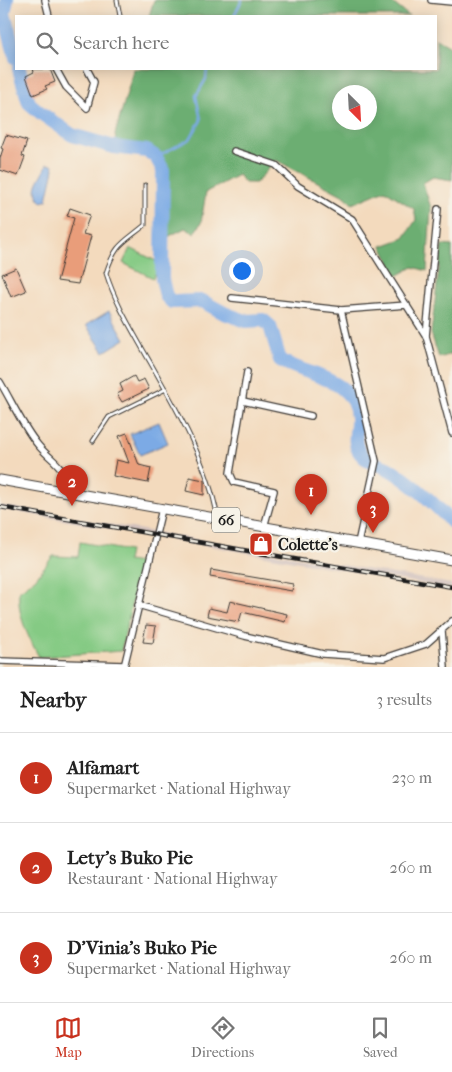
<!DOCTYPE html>
<meta charset="utf-8">
<style>
body{margin:0;font-family:"IM FELL French Canon",serif;background:#f2f2f2;color:#222}
.compass{position:absolute;left:332px;top:85px;width:45px;height:45px;border-radius:50%;background:#fff;box-shadow:0 2px 12px #0003;rotate:156deg}
.you{position:absolute;left:241px;top:270px;width:18px;height:18px;margin:-12px;border:4px solid #fff;border-radius:50%;background:#1a73e8;box-shadow:0 0 0 8px #1a73e833}
.badge{display:grid;place-items:center;width:32px;height:32px;border-radius:50%;background:#c8321e;color:#fff;font-size:16px;font-weight:700}
.pin{position:absolute;translate:-50% -41px;filter:drop-shadow(0 1px 2px #0008)}
.pin::after{content:'';position:absolute;top:26px;width:18px;height:15px;background:inherit;clip-path:polygon(0 0,100% 0,50% 100%)}
.list{margin:0;padding:0;list-style:none}
h2{display:flex;justify-content:space-between;align-items:center;height:65px;margin:0;padding:0 20px;font-size:21px}
h2 small{font-size:16px;font-weight:400;color:#767676}
.list li{display:grid;grid-template-columns:32px 1fr auto;gap:15px;align-items:center;box-sizing:border-box;height:90px;padding:0 20px;border-top:1px solid #e0e0e0}
.list b{display:block;font-size:19px;white-space:nowrap}
.list p{margin:0;font-size:16px;white-space:nowrap;color:#767676}
.list em{font-size:16px;font-style:normal;color:#767676}
.icon{flex:none;width:28px;height:28px;fill:none;stroke:currentColor;stroke-width:2;stroke-linecap:round;stroke-linejoin:round}
.map{position:relative;flex:none;width:452px;height:667px;overflow:hidden}
.search{position:absolute;background:#fff;box-shadow:0 2px 12px #0003;left:15px;right:15px;top:15px;height:55px;display:flex;align-items:center;gap:12px;box-sizing:border-box;padding:0 18px;border-radius:0px;color:#767676;font-size:19px}
.sheet{height:335px;background:#fff}
nav{display:flex;justify-content:space-around;align-items:center;box-sizing:border-box;height:70px;border-top:1px solid #e0e0e0;background:#fff;font-size:14px;color:#767676}
nav a{display:grid;justify-items:center;gap:2px}
nav .on{color:#c8321e}
.map>svg:first-child{display:block}
</style>
<div class="map">
<svg width="452" height="667" viewBox="0 0 452 667">
<rect width="100%" height="100%" fill="#f7f3e8"/>
<filter id="ink" filterUnits="userSpaceOnUse"><feTurbulence type="fractalNoise" baseFrequency=".02" numOctaves="2"/><feDisplacementMap in="SourceGraphic" scale="10" xChannelSelector="R" yChannelSelector="G"/><feConvolveMatrix kernelMatrix="1 2 1 2 8 2 1 2 1" color-interpolation-filters="sRGB"/></filter>
<filter id="wash" filterUnits="userSpaceOnUse"><feTurbulence type="fractalNoise" baseFrequency=".0096" numOctaves="4" result="noise"/><feDisplacementMap in="SourceGraphic" scale="20" xChannelSelector="R" yChannelSelector="G"/><feGaussianBlur stdDeviation="1.12" result="paint"/><feColorMatrix in="noise" values="0 0 0 0 0 0 0 0 0 0 0 0 0 0 0 0 0 1.4 0 .05"/><feComposite in="paint" operator="in"/></filter>
<g filter="url(#wash)">
<rect width="100%" height="100%" fill="#f3dabd"/>
<!-- industrial -->
<polygon fill="#d0c0bc" points="0,505 452,584 452,589 0,509"/>
<!-- green -->
<g fill="#85ca84" stroke="#507350">
<polygon points="130,248 160,263 153,278 123,263"/>
<path d="M80,542L129,551L127,561L141,563L121,651L39,657C28,636 17,616 19,591L35,579L53,556L78,557Z"/>
</g>
<!-- forest -->
<g fill="#6cae72" stroke="#446547" fill-rule="evenodd">
<polygon points="154,0 389,0 409,16 149,16"/>
<path d="M436,38L452,48V180L433,177L423,183L431,208L427,271L413,267L397,276L382,246L404,238L416,220L414,209L385,190L352,204L346,197L276,160L256,183H245L238,175L206,192L201,223L194,233L185,228L162,240C162,221 168,170 155,157C146,147 128,145 116,142L115,134L134,69H436ZM340,92H370V122H340Z"/>
<polygon points="442,245 452,246 452,354 439,358 431,333"/>
</g>
<!-- water -->
<g fill="#7baae5" stroke="#4c6380">
<path d="M47,164L53,165L54,169L47,200L42,202C28,188 43,178 47,164Z"/>
<polygon points="109,311 125,339 104,352 86,325"/>
<polygon points="159,422 168,443 140,455 130,434"/>
</g>
<g fill="none" stroke-linecap="round" stroke-linejoin="round">
<!-- stream -->
<g stroke="#7baae5" stroke-width="2.5">
<polyline points="234,16 242,0"/>
<polyline points="156,157 190,139 201,120 196,96 206,79 207,69"/>
</g>
<!-- river -->
<g stroke="#7baae5" stroke-width="14">
<polyline points="7,0 4,13 16,58"/>
<path d="M19,69L29,103L42,114L72,135L114,147L147,151L156,157L163,170L162,279L166,296L172,302L202,301L224,313L246,321L263,320L270,326L280,360C307,376 355,377 357,418C358,432 351,442 361,454C368,463 377,463 387,468C411,481 433,503 452,522"/>
</g>
</g>
<g id="blocks">
<!-- building -->
<g fill="#e99d7a">
<polygon points="33,69 50,69 55,82 45,86 47,89 33,95 26,76 34,72"/>
<polygon points="6,135 27,141 22,156 25,157 18,176 0,170 0,158 3,149 1,148"/>
<polygon points="70,208 90,215 83,234 91,236 78,284 57,281 74,218 67,216"/>
<polygon points="16,268 26,291 11,297 2,274"/>
<polygon points="134,376 137,382 144,379 149,389 122,402 117,394 123,391 120,384"/>
<polygon points="127,433 139,465 151,468 148,483 113,476 116,460 129,463 119,436"/>
<polygon points="189,477 204,480 204,495 186,491"/>
<polygon points="211,570 293,584 292,591 210,577"/>
<polygon points="230,601 287,614 285,622 242,612 239,622 207,616 209,608 227,612"/>
<polygon points="146,625 156,626 153,643 143,642"/>
</g>
</g>
</g>
<g filter="url(#ink)">
<use href="#blocks" fill-opacity="0" stroke="#3c3834" stroke-width="1"/>
<g fill="none" stroke-linecap="round" stroke-linejoin="round">
<!-- service casing -->
<g stroke="#3c3834" stroke-width="5">
<g id="service">
<polyline points="117,0 120,16"/>
<path d="M145,185V225C122,244 116,243 106,273C115,302 131,328 146,355C175,406 207,460 218,518"/>
<polyline points="93,441 109,417 166,389"/>
</g>
</g>
<!-- minor casing -->
<g stroke="#3c3834" stroke-width="8">
<g id="minor">
<polyline points="45,0 49,16"/>
<polyline points="431,0 452,2"/>
<polyline points="56,69 66,87 87,108 94,82 87,69"/>
<polyline points="234,151 276,165 298,186 352,219 426,336 452,433"/>
<polyline points="232,298 341,310 407,305"/>
<polyline points="341,310 376,461 358,543"/>
<polyline points="426,336 438,209"/>
<polyline points="247,372 230,473 234,482 274,491 264,527"/>
<path d="M0,382C12,402 23,427 38,445C53,463 67,465 68,492"/>
<polyline points="243,401 311,416"/>
<polyline points="138,605 245,636 323,654 384,658 426,644 452,621"/>
<polyline points="442,631 445,667"/>
<polyline points="0,661 124,665"/>
<polyline points="124,667 162,509"/>
</g>
</g>
<!-- primary casing -->
<g stroke="#3c3834" stroke-width="11">
<polyline id="primary" points="0,480 452,560"/>
</g>
<!-- service -->
<use href="#service" stroke="#fff" stroke-width="3"/>
<!-- minor -->
<use href="#minor" stroke="#fff" stroke-width="5.5"/>
<!-- primary -->
<use href="#primary" stroke="#fff" stroke-width="9"/>
<!-- rail casing -->
<g stroke="#1c1c1c" stroke-width="4.5">
<polyline id="rail" points="0,507 452,587"/>
</g>
<!-- rail -->
<use href="#rail" stroke="#f7f3e8" stroke-width="2.5" stroke-dasharray="8" stroke-linecap="butt"/>
</g>
</g>
<!-- icons -->
<defs>
<g id="shop-square" transform="scale(1.25)"><rect x="-9" y="-9" width="18" height="18" rx="4" fill="#c8321e" stroke="#f7f3e8"/><path d="M-5-2.5h2.3a2.7 3.5 0 0 1 5.4 0H5L5.5 6h-11ZM-1.5-2.5h3a1.5 2.3 0 0 0-3 0Z" fill="#fff"/></g>
</defs>
<g fill-rule="evenodd">
<use href="#shop-square" x="261" y="544"/>
</g>
<g text-anchor="middle" stroke-width="4.5" stroke-linejoin="round" paint-order="stroke">
<!-- shield labels -->
<rect fill="#f7f3e8" stroke="#5e5c59" stroke-width="1" x="212" y="507.5" width="28" height="25" rx="4"/>
<g font-size="15" font-weight="bold" fill="#1c1c1c">
<text x="226" y="525">66</text>
</g>
<!-- poi labels -->
<g font-size="16" font-weight="bold" fill="#1c1c1c" stroke="#f7f3e8" text-anchor="start">
<text x="278" y="550">Colette's</text>
</g>
</g>
</svg>
<svg class="compass" viewBox="-18 -18 36 36"><path d="M0-13l5 13h-10z" fill="#e53935"/><path d="M0 13l5-13h-10z" fill="#767676"/></svg>
<div class="you"></div>
<div class="pin badge" style="left:311px;top:515px">1</div>
<div class="pin badge" style="left:72px;top:506px">2</div>
<div class="pin badge" style="left:373px;top:533px">3</div>
<div class="search"><svg class="icon" aria-label="search" viewBox="0 0 24 24"><circle cx="10" cy="10" r="6"/><path d="M15 15l6 6"/></svg>Search here</div>
</div>
<section class="sheet">
<h2>Nearby<small>3 results</small></h2>
<ul class="list">
<li><span class="badge">1</span><div><b>Alfamart</b><p>Supermarket · National Highway</p></div><em>230 m</em></li>
<li><span class="badge">2</span><div><b>Lety's Buko Pie</b><p>Restaurant · National Highway</p></div><em>260 m</em></li>
<li><span class="badge">3</span><div><b>D'Vinia's Buko Pie</b><p>Supermarket · National Highway</p></div><em>260 m</em></li>
</ul>
</section>
<nav>
<a class="on"><svg class="icon" aria-label="map" viewBox="0 0 24 24"><path d="M3 6l6-2 6 2 6-2v14l-6 2-6-2-6 2zM9 4v14M15 6v14"/></svg>Map</a>
<a><svg class="icon" aria-label="directions" viewBox="0 0 24 24"><path d="M12 3l9 9-9 9-9-9zM9 14v-3h6M13 9l2 2-2 2"/></svg>Directions</a>
<a><svg class="icon" aria-label="saved" viewBox="0 0 24 24"><path d="M7 4h10v16l-5-4-5 4z"/></svg>Saved</a>
</nav>
